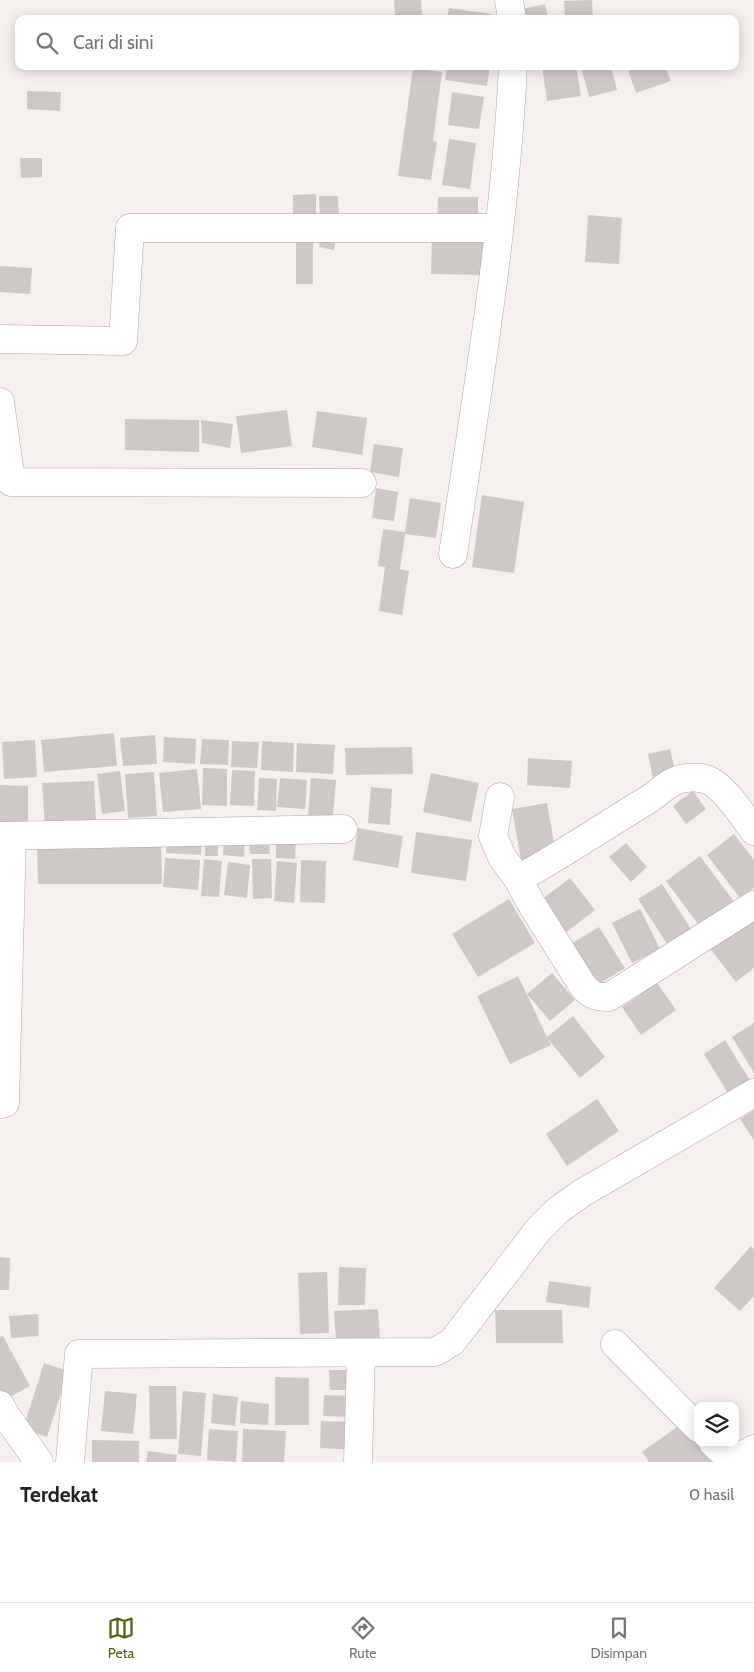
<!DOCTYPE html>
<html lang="id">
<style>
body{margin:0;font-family:Cabin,sans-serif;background:#f2f2f2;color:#222}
.controls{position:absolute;right:15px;bottom:15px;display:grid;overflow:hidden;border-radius:10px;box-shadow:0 2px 12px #0003}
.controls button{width:45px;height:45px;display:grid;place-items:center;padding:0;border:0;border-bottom:1px solid #e0e0e0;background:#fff;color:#222;font:25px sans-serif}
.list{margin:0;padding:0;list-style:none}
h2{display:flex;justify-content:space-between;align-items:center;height:65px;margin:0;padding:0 20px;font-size:21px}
h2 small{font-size:16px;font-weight:400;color:#767676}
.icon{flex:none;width:28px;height:28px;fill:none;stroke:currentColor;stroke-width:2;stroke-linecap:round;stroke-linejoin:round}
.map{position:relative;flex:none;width:754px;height:1462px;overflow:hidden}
.search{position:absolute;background:#fff;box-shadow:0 2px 12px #0003;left:15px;right:15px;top:15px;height:55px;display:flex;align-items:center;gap:12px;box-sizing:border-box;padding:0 18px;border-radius:10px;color:#767676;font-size:19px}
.sheet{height:140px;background:#fff}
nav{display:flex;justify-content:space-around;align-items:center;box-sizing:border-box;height:70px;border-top:1px solid #e0e0e0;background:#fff;font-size:14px;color:#767676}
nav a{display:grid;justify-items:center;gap:2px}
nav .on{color:#4d6514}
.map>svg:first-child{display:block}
</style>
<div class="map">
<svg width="754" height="1462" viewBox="0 0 754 1462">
<rect width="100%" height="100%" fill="#f5efee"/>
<!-- building -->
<g fill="#cec9c6">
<polygon points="394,0 421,0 422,19 395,19"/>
<polygon points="592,0 593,19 565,19 564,1"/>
<polygon points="545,4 548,19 515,19 513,11"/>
<polygon points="449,8 491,14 491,19 447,19"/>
<polygon points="447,66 490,66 487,86 445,80"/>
<polygon points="542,66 576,66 581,96 547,101"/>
<polygon points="581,66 611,66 617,90 589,97"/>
<polygon points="627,66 665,66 671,81 636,93"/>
<polygon points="413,68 442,72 433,141 437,142 431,180 398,176"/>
<polygon points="27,91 61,92 60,111 27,109"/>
<polygon points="452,92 484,97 479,129 448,125"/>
<polygon points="449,139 476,143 470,189 442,185"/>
<polygon points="20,158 42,158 42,177 21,178"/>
<polygon points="316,194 316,224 293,224 293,195"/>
<polygon points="319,196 338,196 339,224 320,224"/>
<polygon points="438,197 478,197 478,224 437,224"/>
<polygon points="588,215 622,218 619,264 585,262"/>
<polygon points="322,232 336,234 334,250 319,247"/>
<polygon points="432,232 485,233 484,275 431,274"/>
<rect x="296" y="235" width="17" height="49"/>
<polygon points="0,266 32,268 30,294 0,292"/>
<polygon points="287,410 292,446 241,453 236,416"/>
<polygon points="317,411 367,418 362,455 312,447"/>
<polygon points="125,419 199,420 199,452 125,450"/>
<polygon points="201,420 233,424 230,448 202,443"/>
<polygon points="374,444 403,448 399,477 370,472"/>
<polygon points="376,488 398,492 394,521 372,518"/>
<polygon points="482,495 524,502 514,573 472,567"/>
<polygon points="410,498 441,503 436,538 405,534 400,569 409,571 402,615 379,611 385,567 378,566 383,529 405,532"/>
<polygon points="114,733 117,766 44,772 41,740"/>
<polygon points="155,735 157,764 123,766 120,738"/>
<polygon points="164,737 196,739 195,764 163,762"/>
<polygon points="202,739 229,740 228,765 200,764"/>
<polygon points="35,740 37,777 4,779 2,742"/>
<polygon points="232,741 259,742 257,768 231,767"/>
<polygon points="262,741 294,743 293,772 261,770"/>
<polygon points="297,743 335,745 333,774 296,772"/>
<polygon points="412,747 413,774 346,775 345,748"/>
<polygon points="670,749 677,779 654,784 648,754"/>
<polygon points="528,758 572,761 570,788 527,785"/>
<polygon points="203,768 227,769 227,806 202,805"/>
<polygon points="197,769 201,809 163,812 159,773"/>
<polygon points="232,770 255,771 254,806 230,805"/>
<polygon points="120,771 125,811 102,814 97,774"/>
<polygon points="154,772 157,816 128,818 125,774"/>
<polygon points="431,773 479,783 471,822 423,812"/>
<polygon points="259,778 277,779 276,811 257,810"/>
<polygon points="280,778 307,780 305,809 277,807"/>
<polygon points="311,778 336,780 333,817 308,815"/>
<polygon points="94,781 96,822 45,825 42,783"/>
<polygon points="0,785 28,786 28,823 0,822"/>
<polygon points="371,787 392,789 390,825 368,823"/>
<polygon points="693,791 706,809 686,824 673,806"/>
<polygon points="547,803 556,854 521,860 512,809"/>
<polygon points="358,828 403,836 398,868 353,860"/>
<polygon points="416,832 472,840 466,881 411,873"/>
<polygon points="734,834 754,860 754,888 740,898 707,855"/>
<polygon points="167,836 202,839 201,855 166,853"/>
<polygon points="249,837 269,838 270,854 250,854"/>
<polygon points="205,838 218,839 218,856 205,856"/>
<polygon points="224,838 245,840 244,857 223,855"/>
<polygon points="276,839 296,839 295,859 276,858"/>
<polygon points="37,840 161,840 162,884 38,884"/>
<polygon points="626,843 647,867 631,882 609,857"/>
<polygon points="700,856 735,903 701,928 666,881"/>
<polygon points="165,858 200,860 198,890 163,887"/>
<polygon points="204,859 222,861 219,897 201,896"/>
<polygon points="252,859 271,859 272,898 253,899"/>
<polygon points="301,860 326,861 325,903 300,902"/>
<polygon points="277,861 297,863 294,903 274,901"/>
<polygon points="228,862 250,865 247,898 224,895"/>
<polygon points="570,878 595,910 563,935 537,903"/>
<polygon points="662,884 691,929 667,944 638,899"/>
<polygon points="509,899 535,943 478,977 452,934"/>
<polygon points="640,909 660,949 632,963 612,923"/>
<polygon points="754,913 754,968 736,982 708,946"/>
<polygon points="599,927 625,968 594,987 569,945"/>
<polygon points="552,973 575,1000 550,1021 527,994"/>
<polygon points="518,976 547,1037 573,1016 605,1057 580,1078 548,1039 551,1045 510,1064 477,996"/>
<polygon points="657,983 676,1010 641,1035 622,1007"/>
<polygon points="754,1023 754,1073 732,1037"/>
<polygon points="725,1040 751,1082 729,1095 704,1054"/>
<polygon points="597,1099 619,1131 567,1166 546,1134"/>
<polygon points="754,1110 754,1140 740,1119"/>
<polygon points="751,1246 754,1249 754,1296 740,1311 714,1288"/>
<polygon points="0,1257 10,1258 9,1290 0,1290"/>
<polygon points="339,1267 366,1268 365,1305 338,1305"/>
<polygon points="327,1272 329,1333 300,1334 298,1273"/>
<polygon points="549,1281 591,1287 589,1308 546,1302"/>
<polygon points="378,1309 380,1340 336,1343 334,1311"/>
<polygon points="495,1310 562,1310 563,1343 496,1343"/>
<polygon points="38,1314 39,1336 11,1338 9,1316"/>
<polygon points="3,1336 30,1386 6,1399 0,1389 0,1337"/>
<polygon points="44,1363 68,1371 47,1437 23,1429"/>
<polygon points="329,1370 350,1370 351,1390 330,1390"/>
<polygon points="275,1377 309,1378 309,1425 275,1425"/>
<polygon points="149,1386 176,1386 177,1439 150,1439"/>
<polygon points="105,1391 137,1394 133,1434 101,1431"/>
<polygon points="183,1391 206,1393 201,1456 178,1454"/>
<polygon points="213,1394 238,1397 235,1426 211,1423"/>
<polygon points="324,1395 354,1396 353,1417 323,1416"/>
<polygon points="241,1401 269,1404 268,1425 240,1423"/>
<polygon points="321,1421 356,1422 355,1450 320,1448"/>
<polygon points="684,1422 698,1441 698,1443 700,1443 713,1462 649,1462 642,1452"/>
<polygon points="209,1429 238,1431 236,1462 207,1460"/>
<polygon points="243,1429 286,1431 284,1462 242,1462"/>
<polygon points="92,1440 139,1441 139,1462 92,1462"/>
<polygon points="148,1451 177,1455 176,1462 146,1462"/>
</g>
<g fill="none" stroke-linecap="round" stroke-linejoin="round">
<!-- minor casing -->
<g stroke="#aca6a5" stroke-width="29">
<g id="minor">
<polyline points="509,0 512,19"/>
<polyline points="0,339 123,341 130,228 498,228"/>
<polyline points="0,402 11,482 362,483"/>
<path d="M453,554C477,393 505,230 513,66"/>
<path d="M500,797L493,836L502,857L518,879L531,903L583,986C591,996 597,997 609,997L754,905"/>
<polyline points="0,836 343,829"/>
<path d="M518,879C562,855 603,827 646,801C655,796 662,788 671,783C681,777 697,776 708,780C725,787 743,816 754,831"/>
<polyline points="0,1104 5,1103 12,836"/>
<polyline points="615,1344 698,1428"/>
<polyline points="0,1405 6,1416 39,1462"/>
<path d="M713,1443C728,1458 735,1460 754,1449"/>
<polyline points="70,1462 79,1354 435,1352 452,1342 539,1229 557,1211 582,1193 754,1093"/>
<polyline points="358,1462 361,1353"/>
</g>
</g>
<!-- minor -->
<use href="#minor" stroke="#fff" stroke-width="28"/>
</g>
</svg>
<div class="controls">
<button><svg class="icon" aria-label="layers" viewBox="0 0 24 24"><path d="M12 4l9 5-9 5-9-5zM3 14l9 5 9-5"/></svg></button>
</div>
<div class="search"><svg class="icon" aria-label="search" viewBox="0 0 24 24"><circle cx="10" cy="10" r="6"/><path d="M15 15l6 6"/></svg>Cari di sini</div>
</div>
<section class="sheet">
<h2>Terdekat<small>0 hasil</small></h2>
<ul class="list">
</ul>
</section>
<nav>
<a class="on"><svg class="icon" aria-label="map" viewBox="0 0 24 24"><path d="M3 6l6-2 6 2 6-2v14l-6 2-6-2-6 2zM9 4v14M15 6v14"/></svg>Peta</a>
<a><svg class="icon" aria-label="directions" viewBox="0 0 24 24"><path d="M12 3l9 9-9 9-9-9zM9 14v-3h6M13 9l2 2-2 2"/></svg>Rute</a>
<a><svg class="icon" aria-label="saved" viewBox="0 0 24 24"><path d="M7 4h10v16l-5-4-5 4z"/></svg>Disimpan</a>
</nav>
